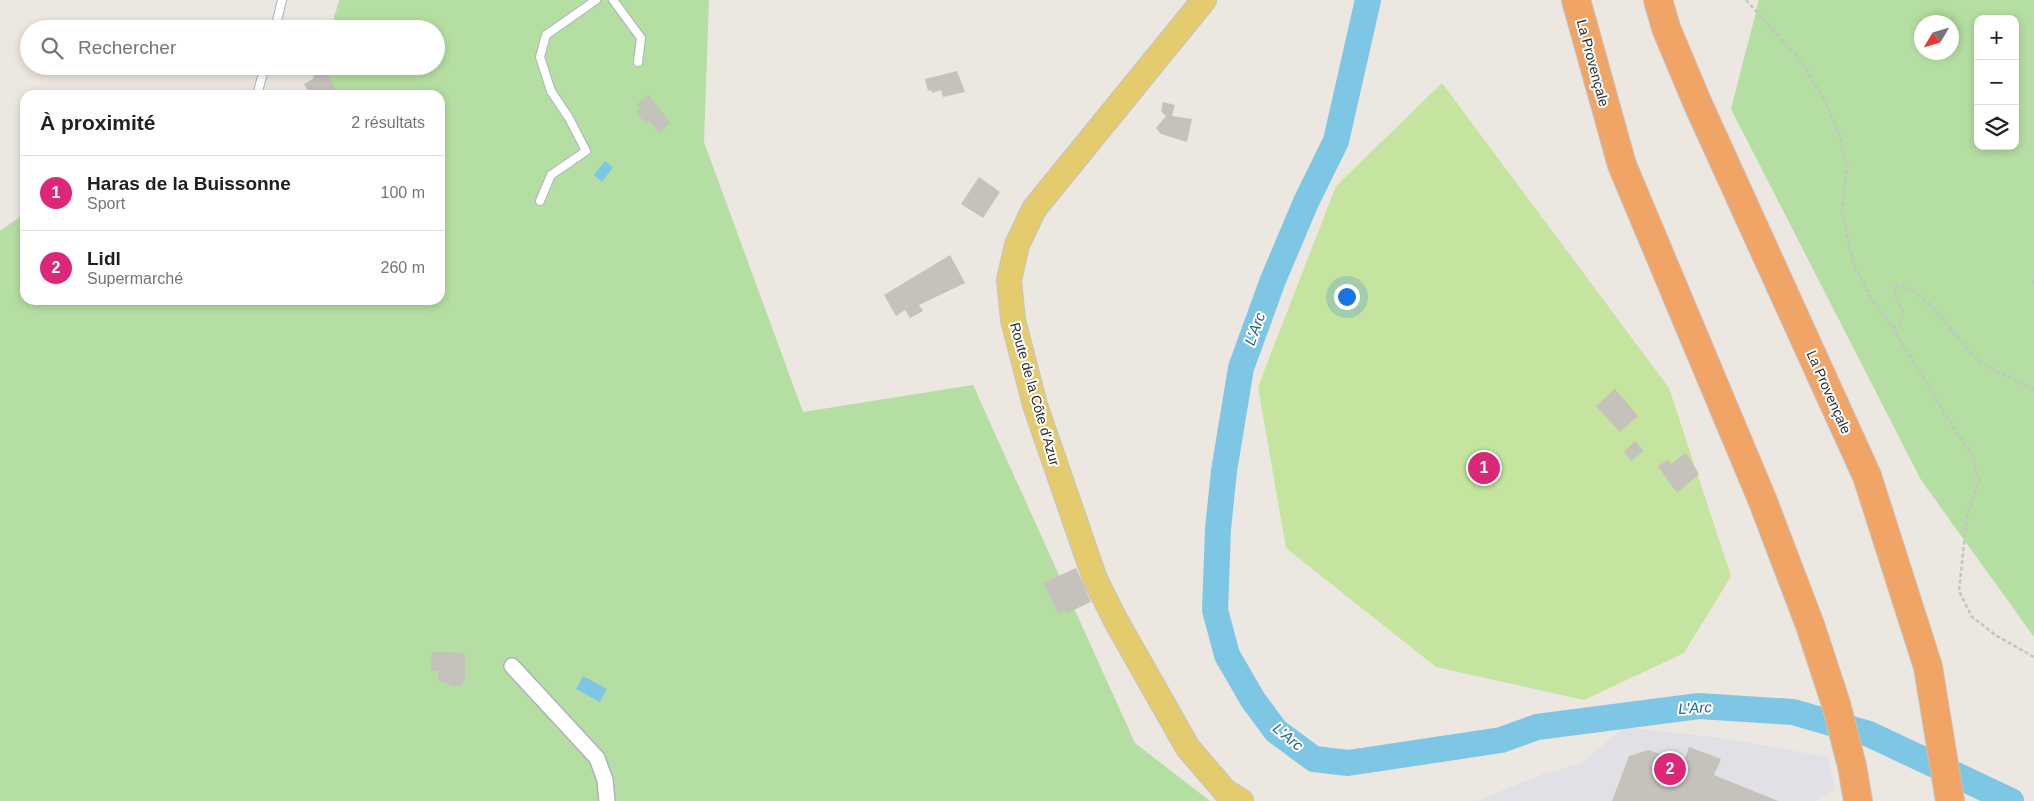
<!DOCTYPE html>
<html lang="fr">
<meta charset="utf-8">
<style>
body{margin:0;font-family:Helvetica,sans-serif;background:#f2f2f2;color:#202124}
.controls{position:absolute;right:15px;top:15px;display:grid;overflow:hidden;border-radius:10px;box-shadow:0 2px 8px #0003}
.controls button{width:45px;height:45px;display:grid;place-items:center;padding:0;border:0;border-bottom:1px solid #e0e0e0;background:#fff;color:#202124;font:25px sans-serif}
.compass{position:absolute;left:1914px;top:15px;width:45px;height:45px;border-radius:50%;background:#fff;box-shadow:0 2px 8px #0003;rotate:232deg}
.you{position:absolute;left:1346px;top:296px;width:18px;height:18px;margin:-12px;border:4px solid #fff;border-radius:50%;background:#1a73e8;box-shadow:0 0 0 8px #1a73e833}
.badge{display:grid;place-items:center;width:32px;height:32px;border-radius:50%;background:#db2777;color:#fff;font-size:16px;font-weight:700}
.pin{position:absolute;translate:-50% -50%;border:2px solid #fff;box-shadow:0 1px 5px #0006}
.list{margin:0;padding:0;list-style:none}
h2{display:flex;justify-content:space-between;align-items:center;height:65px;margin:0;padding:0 20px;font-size:21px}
h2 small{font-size:16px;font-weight:400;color:#757577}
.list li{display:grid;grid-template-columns:32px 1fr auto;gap:15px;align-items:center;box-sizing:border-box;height:75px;padding:0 20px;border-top:1px solid #e0e0e0}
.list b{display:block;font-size:19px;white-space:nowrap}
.list p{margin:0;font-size:16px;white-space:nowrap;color:#757577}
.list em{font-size:16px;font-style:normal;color:#757577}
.icon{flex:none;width:28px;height:28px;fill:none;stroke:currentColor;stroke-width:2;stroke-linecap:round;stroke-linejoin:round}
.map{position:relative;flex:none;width:2034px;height:801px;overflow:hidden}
.search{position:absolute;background:#fff;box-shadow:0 2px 8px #0003;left:20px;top:20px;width:425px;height:55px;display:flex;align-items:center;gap:12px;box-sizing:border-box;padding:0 18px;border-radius:28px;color:#757577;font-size:19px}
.panel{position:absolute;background:#fff;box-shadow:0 2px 8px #0003;left:20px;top:90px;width:425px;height:215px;border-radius:15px}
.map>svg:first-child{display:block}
</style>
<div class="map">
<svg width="2034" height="801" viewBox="0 0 2034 801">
<rect width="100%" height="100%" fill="#ece7e0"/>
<!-- industrial -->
<polygon fill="#e1e0e6" points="1624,727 1729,739 1828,757 1835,789 1814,801 1477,801 1543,774 1582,763"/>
<!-- green -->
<g fill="#b5dea2" fill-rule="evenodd">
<polygon points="339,0 709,0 704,142 803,412 973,385 1135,743 1210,801 0,801 0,231 25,213 25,300 440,300 440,95 313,95 321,66 436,66 436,29 331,29"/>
<path d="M1759,0H2034V637L1921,480L1731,109ZM1978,19H2015V146H1978ZM1922,22H1952V52H1922Z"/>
</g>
<!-- pitch -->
<polygon fill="#c5e49f" points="1442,83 1669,388 1731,576 1684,653 1584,700 1436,667 1286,548 1258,387 1336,186"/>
<!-- water -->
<g fill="#7dc6e4">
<polygon points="605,161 613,167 602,182 594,175"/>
<polygon points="583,676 607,689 600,702 576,689"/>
</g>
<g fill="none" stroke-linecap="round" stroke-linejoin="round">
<!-- river -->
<polyline stroke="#7dc6e4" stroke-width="26" points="1368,0 1336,141 1306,202 1273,280 1241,368 1224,471 1218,529 1215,610 1227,655 1253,700 1276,731 1314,759 1348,763 1501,740 1537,727 1699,706 1793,712 1869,734 2011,801"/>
</g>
<!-- building -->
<g fill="#c5c1bb">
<polygon points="316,66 323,66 339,95 310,95 304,84 313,79"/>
<polygon points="957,71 965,92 943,97 941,90 932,93 931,90 928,91 925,79"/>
<polygon points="649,95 670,123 659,133 650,121 646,124 636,112 640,109 637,104"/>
<polygon points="1163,102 1175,105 1172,116 1192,119 1187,142 1161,134 1156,128 1166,116 1161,111"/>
<polygon points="979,177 1000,192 983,218 961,204"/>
<polygon points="950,255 965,283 919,305 923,311 910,318 905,310 896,316 884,295"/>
<polygon points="1615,389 1638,416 1620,432 1596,406"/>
<polygon points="1635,441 1644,451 1631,461 1624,452"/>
<polygon points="1686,453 1699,474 1677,493 1658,466 1668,460 1671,464"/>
<polygon points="1076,568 1091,602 1067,613 1065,610 1058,613 1043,583"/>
<polygon points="432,652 465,653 465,678 461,686 457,687 438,681 438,671 431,671"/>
<polygon points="1689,747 1721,759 1714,775 1778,801 1612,801 1629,756 1649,750 1684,763"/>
</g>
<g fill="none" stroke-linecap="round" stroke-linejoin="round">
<!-- service casing -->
<g stroke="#b0b2bb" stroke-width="10">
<g id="service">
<polyline points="613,0 641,38 638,62"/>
<polyline points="275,29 282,0"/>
<polyline points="257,95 265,66"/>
<polyline points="540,201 551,175 586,151 569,118 551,91 540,57 546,35 596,0"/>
</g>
</g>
<!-- minor casing -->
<g stroke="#b0b2bb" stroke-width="18">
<polyline id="minor" points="512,666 597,758 605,780 607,801"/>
</g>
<!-- primary casing -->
<g stroke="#c4c4c4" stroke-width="26">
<polyline id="primary" points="1204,0 1034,209 1017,245 1009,280 1013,320 1035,405 1095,579 1116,621 1188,748 1225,791 1241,801"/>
</g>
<!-- motorway casing -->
<g stroke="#c4c4c4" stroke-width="30">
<g id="motorway">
<polyline points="1576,0 1622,165 1762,499 1810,625 1836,704 1852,766 1858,801"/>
<polyline points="1658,0 1666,28 1697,102 1867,476 1928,667 1950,801"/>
</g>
</g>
<!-- path -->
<g stroke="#c4c4c4" stroke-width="2.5" stroke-dasharray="4 2.5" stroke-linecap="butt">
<polyline points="1746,0 1801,61 1823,98 1838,130 1847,166 1842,210 1849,246 1856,269 1873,301 1893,328 1956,432 1972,454 1979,482 1967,516 1959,591 1972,617 1997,636 2034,657"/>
<polyline points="2034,280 2034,286"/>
<path d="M1893,328L1900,323L1903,313L1895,295L1896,286C1923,283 1954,338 1974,356C1991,371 2014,379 2034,390"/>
</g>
<!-- service -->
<use href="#service" stroke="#fff" stroke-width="8"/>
<!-- minor -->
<use href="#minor" stroke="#fff" stroke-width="15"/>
<!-- primary -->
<use href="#primary" stroke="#e4cb6d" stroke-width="24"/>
<!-- motorway -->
<use href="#motorway" stroke="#f0a567" stroke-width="28"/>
</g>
<g text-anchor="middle" stroke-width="4" stroke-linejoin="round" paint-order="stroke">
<!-- street labels -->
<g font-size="14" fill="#2c2c2c" stroke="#fff">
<text transform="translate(1593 63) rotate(75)" y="5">La Provençale</text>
<text transform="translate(1829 392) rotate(66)" y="5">La Provençale</text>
<text transform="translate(1035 394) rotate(74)" y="5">Route de la Côte d'Azur</text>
</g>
<!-- water labels -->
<g font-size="15" font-style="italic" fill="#1a6692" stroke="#fff">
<text transform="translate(1255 329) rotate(-70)" y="5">L'Arc</text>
<text transform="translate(1695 708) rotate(-3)" y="5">L'Arc</text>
<text transform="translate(1288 737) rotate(40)" y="5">L'Arc</text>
</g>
</g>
</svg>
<div class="controls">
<button>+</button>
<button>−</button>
<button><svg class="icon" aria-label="layers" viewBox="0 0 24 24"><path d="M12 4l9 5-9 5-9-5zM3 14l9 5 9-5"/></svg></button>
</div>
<svg class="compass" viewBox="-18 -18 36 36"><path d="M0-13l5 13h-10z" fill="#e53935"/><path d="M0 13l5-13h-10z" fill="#757577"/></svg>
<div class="you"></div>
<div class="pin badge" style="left:1484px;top:468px">1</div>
<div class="pin badge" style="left:1670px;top:769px">2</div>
<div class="search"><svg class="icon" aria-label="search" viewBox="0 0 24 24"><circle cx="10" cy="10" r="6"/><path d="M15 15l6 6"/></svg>Rechercher</div>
<section class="panel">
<h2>À proximité<small>2 résultats</small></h2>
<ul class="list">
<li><span class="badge">1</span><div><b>Haras de la Buissonne</b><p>Sport</p></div><em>100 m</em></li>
<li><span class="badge">2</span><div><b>Lidl</b><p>Supermarché</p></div><em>260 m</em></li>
</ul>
</section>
</div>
